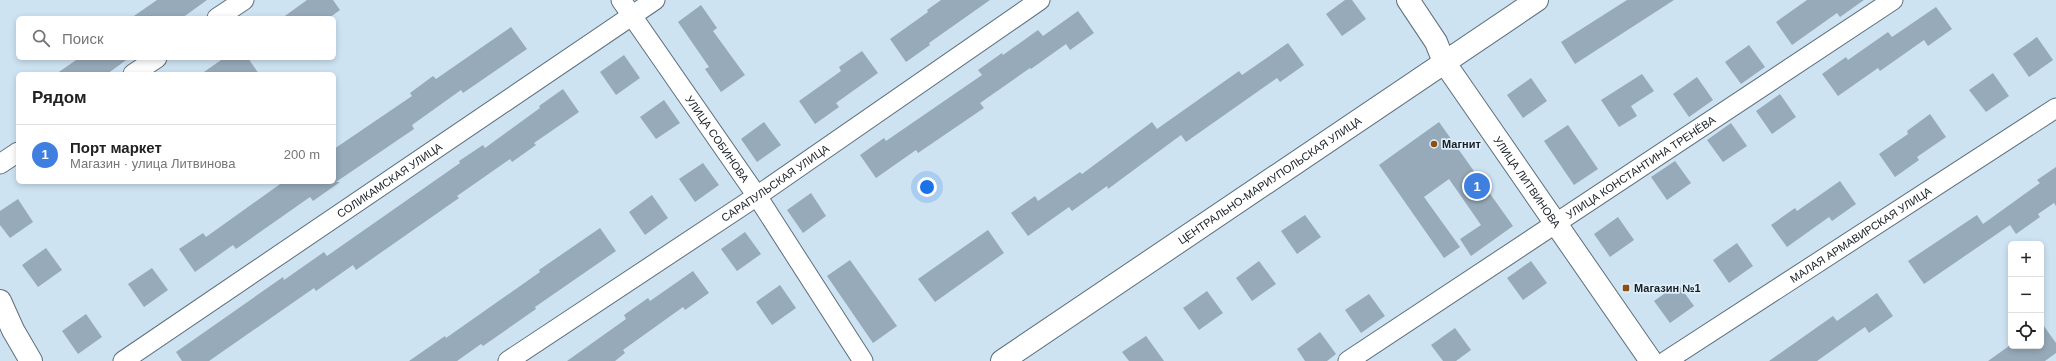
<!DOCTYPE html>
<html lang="ru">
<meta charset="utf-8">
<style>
body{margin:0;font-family:Arial,sans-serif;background:#f6f6f6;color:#222}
.controls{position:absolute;right:12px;bottom:12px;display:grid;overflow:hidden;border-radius:6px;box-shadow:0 2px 6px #0003}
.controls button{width:36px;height:36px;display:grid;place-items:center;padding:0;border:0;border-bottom:1px solid #e0e0e0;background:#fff;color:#222;font:20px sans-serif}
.you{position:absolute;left:927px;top:187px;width:14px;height:14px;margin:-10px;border:3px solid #fff;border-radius:50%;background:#1a73e8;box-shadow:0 0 0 6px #1a73e833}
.badge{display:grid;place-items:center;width:26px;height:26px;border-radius:50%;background:#0b8043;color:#fff;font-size:13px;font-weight:700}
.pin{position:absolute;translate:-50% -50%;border:2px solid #fff;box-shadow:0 1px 4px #0006}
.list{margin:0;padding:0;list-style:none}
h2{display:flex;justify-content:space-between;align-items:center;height:52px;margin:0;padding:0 16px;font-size:17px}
h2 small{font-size:13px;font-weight:400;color:#767676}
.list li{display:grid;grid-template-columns:26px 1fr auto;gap:12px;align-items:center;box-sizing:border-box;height:60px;padding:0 16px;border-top:1px solid #e0e0e0}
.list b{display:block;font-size:15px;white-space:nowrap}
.list p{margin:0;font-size:13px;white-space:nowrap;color:#767676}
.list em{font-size:13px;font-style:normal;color:#767676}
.icon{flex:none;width:22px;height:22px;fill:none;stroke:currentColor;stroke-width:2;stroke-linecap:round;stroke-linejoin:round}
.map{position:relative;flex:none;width:2056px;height:361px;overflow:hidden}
.search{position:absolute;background:#fff;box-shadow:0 2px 6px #0003;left:16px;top:16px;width:320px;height:44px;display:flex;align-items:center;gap:10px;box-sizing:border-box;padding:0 14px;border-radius:6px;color:#767676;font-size:15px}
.panel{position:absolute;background:#fff;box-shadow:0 2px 6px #0003;left:16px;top:72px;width:320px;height:112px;border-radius:6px}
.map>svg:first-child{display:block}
</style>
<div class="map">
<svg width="2056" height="361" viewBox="0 0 2056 361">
<rect width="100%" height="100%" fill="#cee3f2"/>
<!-- building -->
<g fill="#96aab9">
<polygon points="157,0 207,0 182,18 131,18"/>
<polygon points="307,0 333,0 340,10 329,18 282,18"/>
<polygon points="941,0 990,0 929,43 930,45 906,62 890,39 928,12 927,10"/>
<polygon points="1345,0 1352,0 1366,19 1342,36 1326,14"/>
<polygon points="1627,0 1674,0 1575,64 1561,42"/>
<polygon points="1807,0 1864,0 1840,17 1837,13 1792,45 1776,22"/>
<polygon points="701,5 717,28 713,31 745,75 721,92 705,69 709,67 678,22"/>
<polygon points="1936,7 1952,29 1928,46 1924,40 1880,71 1878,68 1838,96 1822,74 1846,57 1848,60 1888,32 1892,37"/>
<polygon points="1078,11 1094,33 1070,50 1066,44 1031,69 1030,68 980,103 984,108 918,153 916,150 876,178 860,155 884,138 886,141 982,75 978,70 1002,53 1003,55 1038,30 1043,36"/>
<polygon points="511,27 527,49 463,93 461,90 412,125 414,129 336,182 340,182 313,201 310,197 236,249 233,245 195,272 179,249 203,233 206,237 283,182 334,182 334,149 412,96 410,93 433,76 436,79"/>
<polygon points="2037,37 2053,60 2029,77 2013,54"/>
<polygon points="1288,43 1304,65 1280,82 1277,78 1186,142 1181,135 1108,189 1107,186 1072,211 1069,207 1028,236 1011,213 1035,196 1038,201 1080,172 1082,174 1152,122 1157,129 1239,71 1242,75"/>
<polygon points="1749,45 1765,67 1741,84 1725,62"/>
<polygon points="862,51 878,73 836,103 839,107 815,124 799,101 841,71 839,67"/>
<polygon points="624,55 640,78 616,95 600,72"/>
<polygon points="79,58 129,58 107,74 56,74"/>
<polygon points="224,58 248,58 259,74 201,74"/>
<polygon points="1993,73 2009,96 1986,112 1969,90"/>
<polygon points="1642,74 1654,91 1631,106 1637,116 1619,127 1601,100"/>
<polygon points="1697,77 1713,100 1689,117 1673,94"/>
<polygon points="1531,78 1547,101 1523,118 1507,95"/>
<polygon points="563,89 579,112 534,143 536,145 512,162 510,159 457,196 459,198 356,270 353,265 316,291 314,288 209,361 182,361 176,352 283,277 284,280 324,252 327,256 460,163 459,161 483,145 485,148 540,108 539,106"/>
<polygon points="1780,94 1796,117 1772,134 1756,111"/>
<polygon points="664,100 680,123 656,139 640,117"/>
<polygon points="1930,114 1946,137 1917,157 1919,160 1895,177 1879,154 1908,134 1907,131"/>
<polygon points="764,122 781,145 757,162 741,139"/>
<polygon points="1439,122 1513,226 1471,256 1460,239 1481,225 1449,179 1424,197 1460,247 1444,258 1379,165"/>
<polygon points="1731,123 1747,146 1723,162 1707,140"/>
<polygon points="1568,125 1598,169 1574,185 1544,141"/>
<polygon points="1675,161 1691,183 1667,200 1651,177"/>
<polygon points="703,163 719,185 695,202 679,179"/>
<polygon points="2056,167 2056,206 2054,203 2038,214 2040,217 2016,234 2010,225 1924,284 1908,261 1977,215 1983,224 2040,183 2037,180"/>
<polygon points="1840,181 1856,204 1832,221 1829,217 1787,247 1771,225 1795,208 1797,211"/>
<polygon points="811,193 826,216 803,233 787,210"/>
<polygon points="652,195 668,218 645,235 629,212"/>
<polygon points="18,199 33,222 10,238 0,225 0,211"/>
<polygon points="1305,215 1321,237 1297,254 1281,231"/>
<polygon points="1618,217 1634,240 1610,257 1594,234"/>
<polygon points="600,228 616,251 535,307 536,309 483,346 481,344 457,361 409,361 445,336 446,338 540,272 539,270"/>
<polygon points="988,230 1004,253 935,302 918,279"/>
<polygon points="745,232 761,254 737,271 721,249"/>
<polygon points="1737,243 1753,266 1729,283 1713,260"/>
<polygon points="46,248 62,270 38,287 22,265"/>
<polygon points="850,260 897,326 873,343 827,276"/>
<polygon points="1259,261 1276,284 1252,301 1236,278"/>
<polygon points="1531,261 1547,283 1523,300 1507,278"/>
<polygon points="152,268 168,290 144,307 128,284"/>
<polygon points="693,271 709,293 685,310 683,307 623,350 625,353 615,361 567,361 626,319 624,315 648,298 650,301"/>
<polygon points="1678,284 1694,306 1670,323 1654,301"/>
<polygon points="780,285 796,308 772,325 756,302"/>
<polygon points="1207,291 1223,313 1199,330 1183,308"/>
<polygon points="1877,293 1893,316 1869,333 1865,327 1817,361 1769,361 1833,316 1837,321"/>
<polygon points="1369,294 1385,316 1361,333 1345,310"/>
<polygon points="86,314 102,337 78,354 62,331"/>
<polygon points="2041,322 2056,343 2056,353 2045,361 1988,361 2009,346 2041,346"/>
<polygon points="1455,328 1471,350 1456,361 1443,361 1431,345"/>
<polygon points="1320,332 1336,354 1327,361 1305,361 1297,349"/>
<polygon points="1146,336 1164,361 1129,361 1122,352"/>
</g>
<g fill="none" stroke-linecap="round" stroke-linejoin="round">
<!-- street casing -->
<g stroke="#5d6f7d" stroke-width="21">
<g id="street">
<path id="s1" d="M621,0L757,196L863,361"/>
<polyline points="217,18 244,0"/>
<polyline points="133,74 157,58"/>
<polyline points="0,164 18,152"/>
<path id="s2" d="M123,361L655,0"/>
<path id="s3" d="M508,361L757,196L1040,0"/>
<path id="s4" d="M1348,361L1893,0"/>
<path id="s5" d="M1666,361L2056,108"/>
</g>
</g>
<!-- secondary casing -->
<g stroke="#5d6f7d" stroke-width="24">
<g id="secondary">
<path id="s6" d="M1408,0L1436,42L1444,62L1651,361"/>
<polyline points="0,301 13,330 31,361"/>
<path id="s7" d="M1002,361L1537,0"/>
</g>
</g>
<!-- street -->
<use href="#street" stroke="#fff" stroke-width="19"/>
<!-- secondary -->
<use href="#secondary" stroke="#fff" stroke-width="22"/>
</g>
<!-- markers -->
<g fill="#8d5013" stroke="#deeffb" stroke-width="1.5">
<circle cx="1434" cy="144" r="4"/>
<rect x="1622" y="284" width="8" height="8" rx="2"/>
</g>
<g text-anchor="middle" stroke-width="3.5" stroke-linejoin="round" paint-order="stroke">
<!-- street labels -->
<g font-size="11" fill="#171e24" stroke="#deeffb">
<text dy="4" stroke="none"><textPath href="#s1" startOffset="169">УЛИЦА СОБИНОВА</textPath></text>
<text dy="4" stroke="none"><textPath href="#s4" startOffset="351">УЛИЦА КОНСТАНТИНА ТРЕНЁВА</textPath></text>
<text dy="4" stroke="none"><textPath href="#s2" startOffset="322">СОЛИКАМСКАЯ УЛИЦА</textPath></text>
<text dy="4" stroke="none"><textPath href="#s7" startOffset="323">ЦЕНТРАЛЬНО-МАРИУПОЛЬСКАЯ УЛИЦА</textPath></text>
<text dy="4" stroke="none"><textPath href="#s6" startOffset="218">УЛИЦА ЛИТВИНОВА</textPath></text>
<text dy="4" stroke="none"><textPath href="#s3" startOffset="321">САРАПУЛЬСКАЯ УЛИЦА</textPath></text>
<text dy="4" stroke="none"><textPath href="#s5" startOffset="232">МАЛАЯ АРМАВИРСКАЯ УЛИЦА</textPath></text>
</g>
<!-- poi labels -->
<g font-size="11" font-weight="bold" fill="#171e24" stroke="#deeffb" text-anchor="start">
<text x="1442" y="148">Магнит</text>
<text x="1634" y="292">Магазин №1</text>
</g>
</g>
</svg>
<div class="controls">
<button>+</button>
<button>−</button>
<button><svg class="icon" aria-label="locate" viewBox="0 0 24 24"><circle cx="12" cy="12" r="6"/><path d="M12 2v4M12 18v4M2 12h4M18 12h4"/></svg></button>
</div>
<div class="you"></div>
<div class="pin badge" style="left:1477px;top:186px;background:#3f7fe0">1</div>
<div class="search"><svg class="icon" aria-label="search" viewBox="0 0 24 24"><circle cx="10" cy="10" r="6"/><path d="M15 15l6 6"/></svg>Поиск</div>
<section class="panel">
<h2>Рядом<small></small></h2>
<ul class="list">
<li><span class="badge" style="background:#3f7fe0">1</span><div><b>Порт маркет</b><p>Магазин · улица Литвинова</p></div><em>200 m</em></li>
</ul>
</section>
</div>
